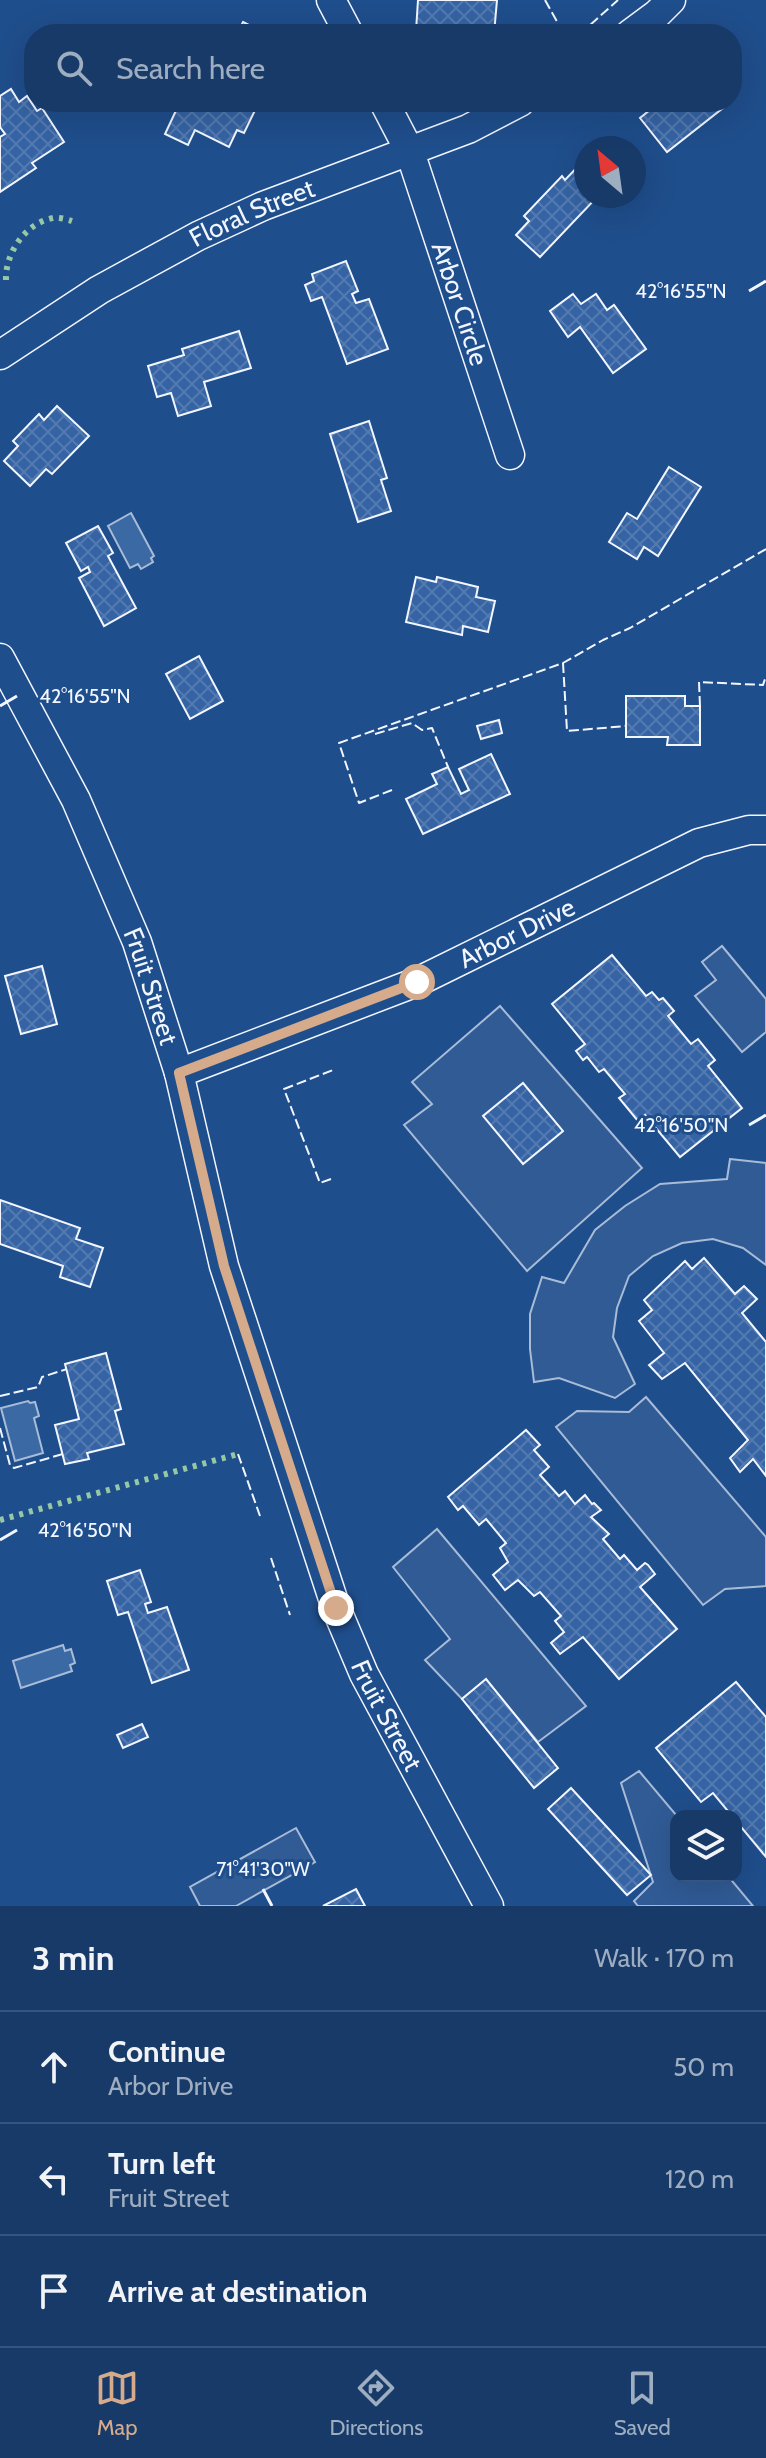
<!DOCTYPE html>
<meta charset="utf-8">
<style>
body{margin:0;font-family:Cabin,sans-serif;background:#244571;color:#f1f3f6}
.controls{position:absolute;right:24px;bottom:24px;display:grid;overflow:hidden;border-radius:16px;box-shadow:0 8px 32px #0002}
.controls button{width:72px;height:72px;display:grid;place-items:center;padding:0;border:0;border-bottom:2px solid #36547d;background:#173a69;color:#f1f3f6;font:40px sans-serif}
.compass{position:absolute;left:574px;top:136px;width:72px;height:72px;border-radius:50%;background:#173a69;box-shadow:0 8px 32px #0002;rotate:331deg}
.stop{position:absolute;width:24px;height:24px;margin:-18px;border:6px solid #d6ab8b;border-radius:50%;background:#fff}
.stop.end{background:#d6ab8b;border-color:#fff;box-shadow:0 2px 8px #0008}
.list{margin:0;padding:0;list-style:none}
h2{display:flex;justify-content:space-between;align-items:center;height:104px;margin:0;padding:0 32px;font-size:34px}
h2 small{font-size:26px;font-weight:400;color:#9eadc0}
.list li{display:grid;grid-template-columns:52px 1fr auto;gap:24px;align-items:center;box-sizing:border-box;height:112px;padding:0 32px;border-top:2px solid #36547d}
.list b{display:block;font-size:30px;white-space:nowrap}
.list p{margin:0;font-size:26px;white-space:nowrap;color:#9eadc0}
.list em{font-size:26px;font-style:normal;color:#9eadc0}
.icon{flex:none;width:44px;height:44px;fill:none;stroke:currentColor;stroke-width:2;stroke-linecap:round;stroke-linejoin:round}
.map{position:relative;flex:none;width:766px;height:1906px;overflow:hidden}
.search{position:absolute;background:#173a69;box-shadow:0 8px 32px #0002;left:24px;right:24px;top:24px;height:88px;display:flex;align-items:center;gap:20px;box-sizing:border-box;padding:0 28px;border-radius:32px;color:#9eadc0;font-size:30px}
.sheet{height:440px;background:#173a69}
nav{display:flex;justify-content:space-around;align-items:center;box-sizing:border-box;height:112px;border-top:2px solid #36547d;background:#173a69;font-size:22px;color:#9eadc0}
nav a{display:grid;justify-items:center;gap:4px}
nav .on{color:#d6ab8b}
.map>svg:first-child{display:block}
</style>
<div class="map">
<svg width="766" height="1906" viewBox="0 0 766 1906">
<defs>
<pattern id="building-cross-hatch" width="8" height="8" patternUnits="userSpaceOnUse" patternTransform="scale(2)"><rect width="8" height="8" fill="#3563a3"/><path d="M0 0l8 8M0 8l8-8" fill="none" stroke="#537ab1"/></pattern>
</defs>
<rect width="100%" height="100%" fill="#1f4e8c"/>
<!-- parking -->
<g fill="#305b95" stroke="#a8bbd7" stroke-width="2">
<polygon points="722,946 766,999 766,1032 742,1052 695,996 716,980 702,962"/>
<polygon points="500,1006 642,1168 527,1271 404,1125 432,1104 412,1082"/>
<polygon points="730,1159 766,1163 766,1265 743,1248 713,1239 682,1243 653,1256 629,1276 617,1308 613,1337 635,1384 615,1398 559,1378 534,1382 530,1349 530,1314 542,1277 564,1283 595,1230 625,1206 660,1184 727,1179"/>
<polygon points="646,1397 766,1537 766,1586 725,1589 703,1605 556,1427 577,1411 629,1412"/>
<polygon points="437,1529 586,1706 538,1742 486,1680 462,1699 425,1660 450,1639 393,1567"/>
<polygon points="639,1771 677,1816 676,1876 728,1876 753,1906 638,1906 634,1901 653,1882 621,1783"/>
<polygon points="296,1828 315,1862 236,1906 200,1906 190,1887"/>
</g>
<!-- water -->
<g fill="#3b69a3" stroke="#a8bbd7" stroke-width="2">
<polygon points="131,513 154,556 151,558 153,562 141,569 138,564 130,568 108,526"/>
<polygon points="28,1401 30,1403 35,1402 39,1416 34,1418 43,1453 15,1461 1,1408"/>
<polygon points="63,1645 65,1651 71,1649 75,1663 70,1665 72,1671 21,1688 13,1661"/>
</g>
<!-- building -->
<g fill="url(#building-cross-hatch)" stroke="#f2f6ff" stroke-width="2">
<polygon points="418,0 497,0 494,34 416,31"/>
<polygon points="243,22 267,34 237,34"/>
<polygon points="11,89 19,102 27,96 37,111 42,108 64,142 32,163 36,168 0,192 0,137 5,134 0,127 0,96"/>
<polygon points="180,102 194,102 209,110 213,102 259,102 244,133 237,130 229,147 195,130 188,145 165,134"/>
<polygon points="660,102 718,102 723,108 667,152 640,118"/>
<polygon points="586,158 586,196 598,196 540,257 516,235 529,221 524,216 562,176 565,180"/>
<polygon points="346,261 358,291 352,294 356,303 369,299 388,349 347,364 322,297 311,301 305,285 314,281 312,274"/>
<polygon points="573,294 581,304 596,294 607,310 614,305 646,349 613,373 580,327 568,337 550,311"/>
<polygon points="239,331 251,368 204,382 211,406 178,416 171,393 157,397 148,366 184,355 182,349"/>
<polygon points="57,406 89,436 52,474 46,469 30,486 4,461 18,446 13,441 39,414 44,420"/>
<polygon points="369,421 387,478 381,480 391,511 358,522 330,434"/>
<polygon points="669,467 701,487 658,556 644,547 637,559 609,542 627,513 637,519"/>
<polygon points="98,526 113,553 108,556 136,608 104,626 79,578 90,572 88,567 81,571 66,543"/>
<polygon points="416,577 436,582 437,577 478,587 476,597 495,601 488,632 463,626 462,635 406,622"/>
<polygon points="199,656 223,701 190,719 166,674"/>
<polygon points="626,696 685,696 685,706 700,706 700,745 667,745 668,737 626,737"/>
<polygon points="499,720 502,733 481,739 477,726"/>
<polygon points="491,754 510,794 423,834 406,799 437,784 432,774 448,767 461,794 469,790 459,769"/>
<polygon points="612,955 646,996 652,992 659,1000 663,998 674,1011 668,1016 691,1044 698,1039 715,1060 708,1066 742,1108 680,1157 645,1115 638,1121 619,1098 625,1094 604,1069 599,1072 587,1057 583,1060 576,1051 585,1044 552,1004"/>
<polygon points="42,966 57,1024 21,1034 5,976"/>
<polygon points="523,1083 563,1131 523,1164 483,1116"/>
<polygon points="0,1200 80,1228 76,1239 103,1248 90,1287 60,1277 63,1266 0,1244"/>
<polygon points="704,1258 735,1294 744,1286 757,1299 742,1313 766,1342 766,1476 753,1459 740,1472 730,1458 748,1440 685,1363 662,1379 649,1365 664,1353 639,1321 652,1310 644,1300 685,1261 692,1269"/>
<polygon points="106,1353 121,1409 115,1411 124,1444 87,1453 89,1459 65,1464 55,1425 79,1419 65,1364"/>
<polygon points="526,1430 540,1445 534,1450 549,1467 540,1475 559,1496 565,1491 575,1504 585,1495 592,1504 594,1503 601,1510 591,1517 609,1534 603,1539 620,1559 624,1555 637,1570 645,1563 648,1565 655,1574 640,1587 677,1629 619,1679 583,1637 560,1654 551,1643 564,1632 555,1621 561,1616 540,1592 534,1596 518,1580 505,1590 493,1575 508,1562 500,1548 506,1543 486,1519 479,1525 463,1506 458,1510 448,1497"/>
<polygon points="140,1570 151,1602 145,1604 148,1613 167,1607 189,1670 152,1683 128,1612 118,1615 107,1581"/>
<polygon points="486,1679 558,1768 534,1788 462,1699"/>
<polygon points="736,1682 766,1717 766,1857 736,1821 736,1816 732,1816 713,1793 701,1802 656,1748"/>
<polygon points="142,1724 148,1737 123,1748 117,1735"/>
<polygon points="571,1788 651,1875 627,1895 548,1809"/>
<polygon points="356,1889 365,1906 323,1906"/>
</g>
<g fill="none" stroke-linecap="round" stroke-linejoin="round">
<!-- street casing -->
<g stroke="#f2f6ff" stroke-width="31">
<g id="street">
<polyline points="331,0 349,34"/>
<polyline points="630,34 657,14 671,0"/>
<path id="s1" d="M384,102L410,152L510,455"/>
<path id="s2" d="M0,355L99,290L198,236L263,206L468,129L520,102"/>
<path id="s3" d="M0,658L76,800L137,942L179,1073L224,1266L336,1608L364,1674L489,1906"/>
<path id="s4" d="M179,1073L417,982L699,843L749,830H766"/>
</g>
</g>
<!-- street -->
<use href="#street" stroke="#1f4e8c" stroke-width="28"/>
<!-- hedge -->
<g stroke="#97c8a6" stroke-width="6" stroke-dasharray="4 6" stroke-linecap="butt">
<path d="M6,280C5,254 25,223 53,218C58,217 66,219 72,221"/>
<polyline points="0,1520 238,1454"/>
</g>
<!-- fence -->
<g stroke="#f2f6ff" stroke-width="2" stroke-dasharray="10 4" stroke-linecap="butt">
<polyline points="545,0 564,34"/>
<polyline points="580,34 618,0"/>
<polyline points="563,663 567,731 626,726"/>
<polyline points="700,706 699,682 763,685 766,676"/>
<polyline points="375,734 412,723 422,730 432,728 448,767"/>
<polyline points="392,790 359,803 339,743 563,663 603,640 630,628 766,549"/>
<polyline points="331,1179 320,1183 284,1089 333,1070"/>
<polyline points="0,1396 38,1387 42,1377 67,1369"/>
<polyline points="0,1428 10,1465 14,1468 63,1454"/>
<polyline points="238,1454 260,1516"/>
<polyline points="271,1558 290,1615"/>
</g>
</g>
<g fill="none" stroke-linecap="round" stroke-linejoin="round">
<!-- route -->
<polyline stroke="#d6ab8b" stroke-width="10" points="336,1608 224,1266 179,1073 417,982"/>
</g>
<!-- ticks -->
<path fill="none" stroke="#f2f6ff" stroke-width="3" d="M749,291L766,281M0,706L17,696M749,1125L766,1115M0,1540L17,1530M263,1889L272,1906"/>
<g text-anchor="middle" stroke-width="6" stroke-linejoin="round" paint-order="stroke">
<!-- street labels -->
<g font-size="26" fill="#f2f6ff" stroke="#1f4e8c">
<text dy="9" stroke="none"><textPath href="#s2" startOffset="290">Floral Street</textPath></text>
<text dy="9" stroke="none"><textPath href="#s1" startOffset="216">Arbor Circle</textPath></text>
<text dy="9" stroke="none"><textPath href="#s4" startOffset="366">Arbor Drive</textPath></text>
<text dy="9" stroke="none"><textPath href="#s3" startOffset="362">Fruit Street</textPath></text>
<text dy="9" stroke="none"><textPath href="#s3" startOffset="1130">Fruit Street</textPath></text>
</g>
</g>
<g font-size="20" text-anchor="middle" fill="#f2f6ff" stroke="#1f4e8c" stroke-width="6" stroke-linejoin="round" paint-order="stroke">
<text x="681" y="298">42°16'55"N</text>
<text x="85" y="703">42°16'55"N</text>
<text x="681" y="1132">42°16'50"N</text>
<text x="85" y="1537">42°16'50"N</text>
<text x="263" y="1876">71°41'30"W</text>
</g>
</svg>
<div class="controls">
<button><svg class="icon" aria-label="layers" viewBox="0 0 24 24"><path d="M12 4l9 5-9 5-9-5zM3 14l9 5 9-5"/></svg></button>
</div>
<svg class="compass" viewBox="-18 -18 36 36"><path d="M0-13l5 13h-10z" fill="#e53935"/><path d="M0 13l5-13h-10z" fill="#9eadc0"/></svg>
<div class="stop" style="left:417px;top:982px"></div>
<div class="stop end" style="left:336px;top:1608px"></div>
<div class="search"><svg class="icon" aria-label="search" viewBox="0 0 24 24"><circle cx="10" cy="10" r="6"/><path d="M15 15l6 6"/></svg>Search here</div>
</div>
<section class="sheet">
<h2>3 min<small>Walk · 170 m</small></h2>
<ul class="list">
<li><svg class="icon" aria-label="ahead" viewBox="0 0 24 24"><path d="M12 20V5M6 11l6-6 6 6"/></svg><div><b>Continue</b><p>Arbor Drive</p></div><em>50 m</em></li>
<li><svg class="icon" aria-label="left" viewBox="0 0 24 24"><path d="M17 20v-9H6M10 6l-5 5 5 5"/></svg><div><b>Turn left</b><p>Fruit Street</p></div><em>120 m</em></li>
<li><svg class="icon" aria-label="arrive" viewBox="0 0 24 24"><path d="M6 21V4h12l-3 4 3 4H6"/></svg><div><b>Arrive at destination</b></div></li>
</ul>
</section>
<nav>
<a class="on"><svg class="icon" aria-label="map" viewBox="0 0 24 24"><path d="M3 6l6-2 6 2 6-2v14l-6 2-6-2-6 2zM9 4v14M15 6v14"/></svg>Map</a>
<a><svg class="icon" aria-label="directions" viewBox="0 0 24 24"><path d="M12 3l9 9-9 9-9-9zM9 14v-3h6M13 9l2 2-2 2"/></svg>Directions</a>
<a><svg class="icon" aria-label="saved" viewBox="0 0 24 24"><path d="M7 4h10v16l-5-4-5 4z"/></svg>Saved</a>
</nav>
